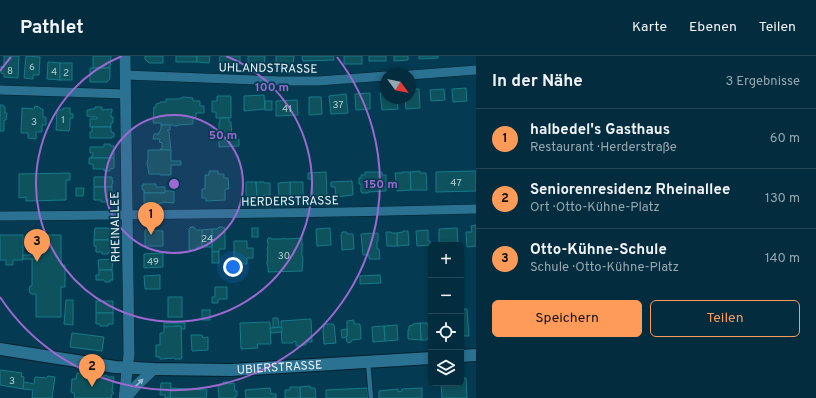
<!DOCTYPE html>
<html lang="de">
<meta charset="utf-8">
<style>
body{margin:0;font-family:Overpass,sans-serif;background:#0d3445;color:#f1f3f6}
.controls{position:absolute;right:12px;bottom:12px;display:grid;overflow:hidden;border-radius:6px;box-shadow:0 2px 6px #0003}
.controls button{width:36px;height:36px;display:grid;place-items:center;padding:0;border:0;border-bottom:1px solid #244858;background:#032c3e;color:#f1f3f6;font:20px sans-serif}
.compass{position:absolute;left:380px;top:12px;width:36px;height:36px;border-radius:50%;background:#032c3e;box-shadow:0 2px 6px #0003;rotate:123deg}
.you{position:absolute;left:233px;top:211px;width:14px;height:14px;margin:-10px;border:3px solid #fff;border-radius:50%;background:#1a73e8;box-shadow:0 0 0 6px #1a73e833}
.badge{display:grid;place-items:center;width:26px;height:26px;border-radius:50%;background:#ff9b59;color:#111;font-size:13px;font-weight:700}
.pin{position:absolute;translate:-50% -33px;filter:drop-shadow(0 1px 2px #0008)}
.pin::after{content:'';position:absolute;top:21px;width:14px;height:12px;background:inherit;clip-path:polygon(0 0,100% 0,50% 100%)}
.list{margin:0;padding:0;list-style:none}
h2{display:flex;justify-content:space-between;align-items:center;height:52px;margin:0;padding:0 16px;font-size:17px}
h2 small{font-size:13px;font-weight:400;color:#97a7b0}
.list li{display:grid;grid-template-columns:26px 1fr auto;gap:12px;align-items:center;box-sizing:border-box;height:60px;padding:0 16px;border-top:1px solid #244858}
.list b{display:block;font-size:15px;white-space:nowrap}
.list p{margin:0;font-size:13px;white-space:nowrap;color:#97a7b0}
.list em{font-size:13px;font-style:normal;color:#97a7b0}
.actions{display:flex;gap:8px;padding:12px 16px}
.actions a{flex:1;padding:9px 0;border:1px solid #ff9b59;border-radius:6px;text-align:center;font-size:14px;color:#ff9b59}
.actions .main{background:#ff9b59;color:#111}
.icon{flex:none;width:22px;height:22px;fill:none;stroke:currentColor;stroke-width:2;stroke-linecap:round;stroke-linejoin:round}
.map{position:relative;flex:none;width:476px;height:342px;overflow:hidden}
header{display:flex;align-items:center;gap:24px;box-sizing:border-box;height:56px;padding:0 20px;background:#032c3e;border-bottom:1px solid #244858}
header strong{font-size:19px}
nav{display:flex;gap:22px;margin-inline-start:auto;font-size:14px}
main{display:flex}
aside{flex:1;background:#032c3e}
.map>svg:first-child{display:block}
</style>
<header>
<strong>Pathlet</strong>
<nav><a>Karte</a><a>Ebenen</a><a>Teilen</a></nav>
</header>
<main>
<div class="map">
<svg width="476" height="342" viewBox="0 0 476 342">
<rect width="100%" height="100%" fill="#043b52"/>
<!-- building -->
<g fill="#0e525d" stroke="#177a8a">
<polygon points="4,0 19,0 18,22 4,21 4,18 1,17 1,10 4,11"/>
<polygon points="26,0 40,1 39,19 33,19 33,23 24,22"/>
<polygon points="93,0 111,0 110,12 93,12"/>
<polygon points="145,0 163,0 163,7 149,7 145,3"/>
<rect x="176" y="0" width="21" height="6"/>
<polygon points="197,0 210,0 209,7 197,6"/>
<polygon points="220,0 240,0 240,8 219,7"/>
<polygon points="248,0 265,0 264,10 248,9"/>
<polygon points="276,0 294,0 293,11 276,10"/>
<polygon points="302,0 333,0 334,4 303,5"/>
<rect x="344" y="0" width="18" height="8"/>
<rect x="369" y="0" width="17" height="5"/>
<polygon points="394,0 408,0 408,4 394,5"/>
<polygon points="419,0 438,0 438,2 419,3"/>
<polygon points="48,6 60,7 60,24 47,23"/>
<rect x="60" y="7" width="12" height="17"/>
<polygon points="90,12 110,12 110,23 107,26 90,26"/>
<polygon points="466,32 467,45 453,46 452,33"/>
<polygon points="410,33 419,33 420,52 406,53 405,42 410,42"/>
<polygon points="444,33 445,44 431,45 430,34"/>
<polygon points="386,36 386,42 397,42 398,53 382,54 380,37"/>
<polygon points="370,37 370,53 356,54 355,38"/>
<polygon points="346,38 348,57 331,58 329,40"/>
<polygon points="264,39 265,53 244,55 244,40"/>
<polygon points="217,40 231,40 231,62 216,62 216,56 212,56 212,45 217,45"/>
<polygon points="183,41 193,42 193,45 200,45 200,50 204,50 204,57 196,57 196,61 193,62 193,68 178,69 177,70 175,70 173,69 161,69 161,67 153,67 154,51 156,51 156,48 160,47 160,46 166,46 166,43 179,43"/>
<polygon points="309,41 321,41 322,58 309,59"/>
<polygon points="297,44 298,59 276,60 276,45"/>
<rect x="265" y="45" width="7" height="9"/>
<polygon points="0,49 3,49 4,51 5,51 5,57 7,57 6,64 4,64 4,75 0,75"/>
<polygon points="35,50 39,51 41,53 43,53 43,61 46,61 46,69 42,69 42,76 36,76 36,83 28,82 28,77 21,77 22,52 34,53"/>
<polygon points="95,51 102,51 102,54 112,53 112,55 111,57 111,61 113,61 113,67 111,67 111,71 90,71 90,63 97,63 97,61 90,61 90,60 87,60 87,54 90,54 90,53 95,53"/>
<polygon points="63,52 70,52 70,58 73,58 73,62 70,62 70,70 69,75 56,74 57,54 63,54"/>
<polygon points="220,62 229,62 229,66 231,66 232,83 239,83 239,90 219,91 219,66 220,66"/>
<polygon points="161,69 170,69 170,74 167,74 169,76 171,94 160,94 160,93 162,93 162,87 159,86 160,83 153,83 154,78 159,78 159,76 161,74"/>
<polygon points="92,71 111,71 111,76 114,77 114,81 112,81 112,82 90,82 90,76 92,76"/>
<polygon points="104,88 110,88 110,90 114,90 114,102 91,102 91,100 93,100 93,97 90,97 90,91 104,91"/>
<polygon points="148,94 171,94 171,105 181,105 181,109 171,109 171,119 160,119 160,118 149,118 147,107 148,103"/>
<polygon points="89,102 114,102 114,112 110,113 110,115 104,115 104,113 93,113 93,108 89,108"/>
<polygon points="209,115 218,115 218,118 224,118 224,122 228,122 229,133 225,133 225,144 206,145 206,142 202,142 202,133 205,133 205,119 209,119"/>
<polygon points="420,115 420,117 426,117 427,134 411,134 410,116"/>
<polygon points="476,115 476,135 436,136 436,116"/>
<polygon points="326,116 327,140 313,142 312,123 308,123 308,117"/>
<polygon points="365,116 382,116 382,119 386,119 386,135 368,136 368,137 362,137 361,136 361,128 359,128 359,122 361,122 361,119 365,119"/>
<polygon points="402,116 410,116 411,134 397,135 395,117 402,117"/>
<polygon points="70,117 70,124 66,124 66,144 26,145 26,141 19,142 19,118"/>
<polygon points="94,121 112,121 112,124 113,125 113,127 112,128 112,131 94,131"/>
<polygon points="352,125 353,139 336,141 335,131 331,131 331,126"/>
<polygon points="246,126 256,126 257,140 246,140"/>
<polygon points="256,126 264,126 264,127 270,127 270,139 257,140"/>
<polygon points="290,126 303,126 303,140 290,141"/>
<polygon points="290,126 290,141 279,141 278,127"/>
<polygon points="143,128 156,128 156,131 165,131 165,137 144,137 144,134 142,134 142,129 143,130"/>
<polygon points="94,131 112,131 112,141 113,143 110,146 109,144 107,144 107,146 101,146 101,144 94,144"/>
<polygon points="76,132 84,132 83,140 76,140"/>
<polygon points="165,135 174,135 174,147 163,146 163,147 159,147 158,149 155,148 147,148 144,147 144,137 165,137"/>
<polygon points="476,169 476,190 467,191 466,176 472,176 471,170"/>
<polygon points="191,171 194,171 196,174 202,174 202,191 197,191 197,194 189,194 189,173"/>
<polygon points="219,171 223,171 224,172 225,172 225,193 219,193 219,196 212,196 212,173 217,173"/>
<polygon points="95,172 108,172 112,177 113,184 94,184"/>
<rect x="252" y="172" width="6" height="9"/>
<polygon points="330,172 331,189 317,190 316,173"/>
<polygon points="457,172 458,189 439,189 439,173"/>
<polygon points="212,173 212,191 202,191 202,174"/>
<polygon points="145,174 163,175 163,190 145,190"/>
<polygon points="428,174 428,185 430,185 430,189 417,190 416,175"/>
<polygon points="403,175 408,175 409,189 397,190 397,177 403,176"/>
<polygon points="342,176 347,176 347,178 353,178 354,193 342,194 341,179 342,178"/>
<polygon points="386,176 391,176 391,177 397,177 397,190 387,190"/>
<polygon points="378,177 378,185 377,185 377,193 379,193 380,203 369,203 369,199 363,199 361,178"/>
<polygon points="0,179 23,179 23,204 13,204 13,209 6,209 6,204 0,204"/>
<polygon points="36,179 61,179 61,209 65,209 65,231 61,231 61,261 36,261 36,238 32,238 30,237 29,233 30,230 32,230 32,203 36,203"/>
<polygon points="268,182 271,182 271,183 282,183 283,182 287,183 302,182 302,189 303,189 302,190 302,200 303,201 302,215 268,216 268,210 267,209 267,205 268,205 267,198 268,197 267,192 268,191 268,186 267,186"/>
<polygon points="94,184 113,184 113,196 108,196 108,198 102,198 102,196 96,196 96,190 94,190"/>
<polygon points="234,185 247,185 247,192 253,192 253,202 247,202 247,208 234,208"/>
<rect x="212" y="196" width="7" height="11"/>
<polygon points="163,197 163,211 144,212 144,198"/>
<rect x="23" y="199" width="13" height="4"/>
<polygon points="113,203 112,214 99,214 98,204"/>
<polygon points="99,214 112,214 113,224 110,224 110,226 105,226 104,224 96,224 96,219 99,219"/>
<polygon points="160,219 160,233 145,233 144,220"/>
<polygon points="380,219 381,227 360,228 360,220"/>
<polygon points="215,231 227,231 227,243 218,243 218,247 212,247 212,241 215,241"/>
<rect x="168" y="241" width="14" height="20"/>
<polygon points="66,244 73,244 73,269 64,268"/>
<rect x="96" y="245" width="17" height="12"/>
<polygon points="461,253 467,253 469,280 461,280"/>
<rect x="202" y="254" width="8" height="10"/>
<polygon points="96,257 113,257 113,268 108,268 108,270 100,270 100,268 96,268"/>
<polygon points="273,262 278,262 279,271 273,272"/>
<polygon points="311,263 312,286 306,286 306,289 296,290 296,285 293,286 293,287 282,287 281,265"/>
<polygon points="354,264 354,268 360,268 361,280 361,283 352,284 351,286 349,287 347,286 346,281 346,280 347,280 347,265"/>
<polygon points="270,266 271,288 257,288 258,292 241,293 240,267"/>
<polygon points="164,267 185,267 185,273 181,273 181,270 164,271"/>
<polygon points="420,267 427,267 427,269 431,268 431,282 427,282 427,284 421,284"/>
<polygon points="420,267 421,284 408,283 408,274 409,274 409,270 413,269 413,268"/>
<polygon points="325,268 333,268 334,269 336,287 324,288 323,274 324,270"/>
<polygon points="397,269 398,284 385,285 384,270"/>
<polygon points="181,270 182,302 181,302 181,303 175,303 175,302 160,303 160,301 156,301 156,289 160,289 160,277 164,277 164,271"/>
<polygon points="384,270 385,285 373,286 372,271"/>
<polygon points="282,271 282,276 271,277 270,272"/>
<polygon points="347,273 347,280 346,280 346,281 342,282 341,274"/>
<polygon points="72,277 104,281 102,295 70,291"/>
<polygon points="191,279 202,279 203,282 208,281 208,294 192,295"/>
<polygon points="0,314 22,317 21,320 24,321 23,333 0,329"/>
<polygon points="82,315 84,318 87,318 89,316 90,318 94,319 96,317 97,319 104,320 106,319 108,321 114,321 112,335 114,337 112,338 111,342 75,342 74,337 71,336 72,323 76,323 77,317 80,317"/>
<polygon points="48,320 55,321 52,342 32,342 33,334 23,333 24,326 34,328 35,321 47,322"/>
<polygon points="461,322 466,322 467,342 442,342 441,327 461,327"/>
<polygon points="223,326 228,326 228,328 234,327 235,335 237,335 237,340 235,341 235,342 219,342 218,329 223,328"/>
<polygon points="161,327 171,327 170,342 165,342 165,339 160,339"/>
<polygon points="310,330 310,332 315,332 316,342 300,342 300,331"/>
<polygon points="290,331 300,331 300,342 285,342 285,334 290,334"/>
<polygon points="171,332 207,334 206,342 170,342"/>
<polygon points="270,332 271,338 276,338 276,342 246,342 245,334"/>
<polygon points="367,332 368,342 326,342 326,334"/>
<polygon points="422,332 422,342 379,342 379,335 398,333 398,336 402,335 402,333"/>
</g>
<g fill="none" stroke-linecap="round" stroke-linejoin="round">
<!-- service casing -->
<g stroke="#03212e" stroke-width="6">
<polyline id="service" points="368,306 371,342"/>
</g>
<!-- minor casing -->
<g stroke="#03212e" stroke-width="10">
<g id="minor">
<polyline points="125,19 281,25 318,25 386,20"/>
<polyline points="410,19 476,14"/>
<polyline points="0,34 126,38"/>
<path d="M0,160C159,159 317,157 476,153"/>
</g>
</g>
<!-- tertiary casing -->
<g stroke="#03212e" stroke-width="12">
<g id="tertiary">
<polyline points="124,342 129,298 125,0"/>
<polyline points="126,342 137,329 154,313"/>
</g>
</g>
<!-- secondary casing -->
<g stroke="#03212e" stroke-width="14">
<g id="secondary">
<path id="s1" d="M0,293L115,311L154,313L231,314L431,302"/>
<polyline points="461,300 476,299"/>
</g>
</g>
<!-- service -->
<use href="#service" stroke="#2a7192" stroke-width="4.5"/>
<!-- minor -->
<use href="#minor" stroke="#2a7192" stroke-width="9"/>
<!-- tertiary -->
<use href="#tertiary" stroke="#2a7192" stroke-width="11"/>
<!-- secondary -->
<use href="#secondary" stroke="#2a7192" stroke-width="12"/>
</g>
<!-- one-way arrows -->
<defs><path id="oneway-solid" d="M-6-.8H1V-3.2L6.5 0L1 3.2V.8H-6Z"/></defs>
<use fill="#95bacb" href="#oneway-solid" transform="translate(139 327) rotate(-44)"/>
<!-- distance rings -->
<circle cx="174" cy="128" r="69" fill="#9d68d0" fill-opacity=".12"/>
<g fill="none" stroke="#9d68d0" stroke-width="2">
<circle cx="174" cy="128" r="69"/>
<path d="M226 0A138 138 0 1 1 122 0"/>
<path d="M0 15A207 207 0 0 1 11 1M337 1A207 207 0 1 1 0 241"/>
</g>
<g text-anchor="middle" stroke-width="3.5" stroke-linejoin="round" paint-order="stroke">
<!-- number labels -->
<g font-size="10" fill="#b4ccd2">
<text x="32" y="14">6</text>
<text x="10" y="18">8</text>
<text x="54" y="19">4</text>
<text x="66" y="20">2</text>
<text x="338" y="52">37</text>
<text x="287" y="56">41</text>
<text x="63" y="67">1</text>
<text x="34" y="69">3</text>
<text x="456" y="130">47</text>
<text x="207" y="186">24</text>
<text x="284" y="203">30</text>
<text x="153" y="209">49</text>
<text x="12" y="328">3</text>
</g>
<!-- street labels -->
<g font-size="12" fill="#ecf5f9" stroke="#043b52">
<text transform="translate(268 12) rotate(1)" y="4">UHLANDSTRASSE</text>
<text transform="translate(290 145) rotate(-1)" y="4">HERDERSTRASSE</text>
<text transform="translate(115 171) rotate(-91)" y="4">RHEINALLEE</text>
<text dy="4" stroke="none"><textPath href="#s1" startOffset="281">UBIERSTRASSE</textPath></text>
</g>
</g>
<circle cx="174" cy="128" r="6" fill="#9d68d0" stroke="#043b52" stroke-width="2"/>
<g font-size="12" text-anchor="middle" font-weight="bold" fill="#9d68d0" stroke="#043b52" stroke-width="3.5" stroke-linejoin="round" paint-order="stroke">
<text x="272" y="35">100 m</text>
<text x="223" y="83">50 m</text>
<text x="381" y="132">150 m</text>
</g>
</svg>
<div class="controls">
<button>+</button>
<button>−</button>
<button><svg class="icon" aria-label="locate" viewBox="0 0 24 24"><circle cx="12" cy="12" r="6"/><path d="M12 2v4M12 18v4M2 12h4M18 12h4"/></svg></button>
<button><svg class="icon" aria-label="layers" viewBox="0 0 24 24"><path d="M12 4l9 5-9 5-9-5zM3 14l9 5 9-5"/></svg></button>
</div>
<svg class="compass" viewBox="-18 -18 36 36"><path d="M0-13l5 13h-10z" fill="#e53935"/><path d="M0 13l5-13h-10z" fill="#97a7b0"/></svg>
<div class="you"></div>
<div class="pin badge" style="left:151px;top:179px">1</div>
<div class="pin badge" style="left:92px;top:331px">2</div>
<div class="pin badge" style="left:37px;top:206px">3</div>
</div>
<aside>
<h2>In der Nähe<small>3 Ergebnisse</small></h2>
<ul class="list">
<li><span class="badge">1</span><div><b>halbedel's Gasthaus</b><p>Restaurant · Herderstraße</p></div><em>60 m</em></li>
<li><span class="badge">2</span><div><b>Seniorenresidenz Rheinallee</b><p>Ort · Otto-Kühne-Platz</p></div><em>130 m</em></li>
<li><span class="badge">3</span><div><b>Otto-Kühne-Schule</b><p>Schule · Otto-Kühne-Platz</p></div><em>140 m</em></li>
</ul>
<div class="actions"><a class="main">Speichern</a><a>Teilen</a></div>
</aside>
</main>
